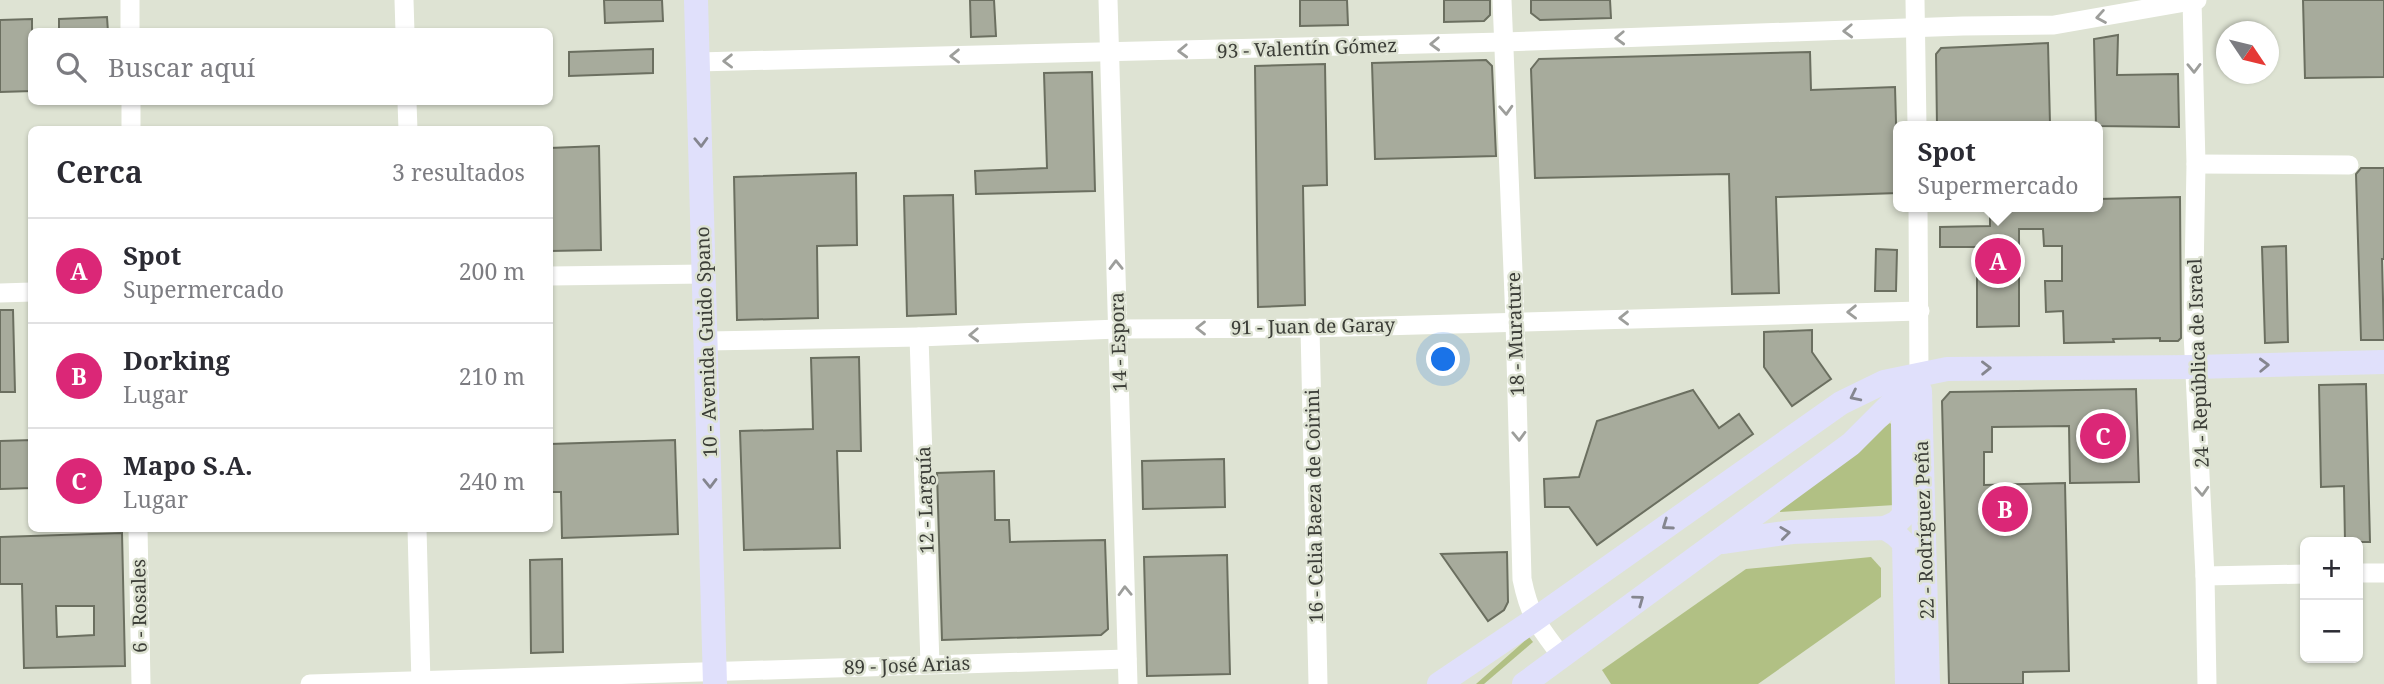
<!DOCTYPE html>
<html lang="es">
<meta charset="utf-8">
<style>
body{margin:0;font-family:"Noto Serif",serif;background:#f2f2f3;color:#2b2b33}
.controls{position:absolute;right:21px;bottom:21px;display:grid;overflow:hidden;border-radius:10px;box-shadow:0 2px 5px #0004}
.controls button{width:63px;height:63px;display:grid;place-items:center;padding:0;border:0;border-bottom:2px solid #e1e1e2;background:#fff;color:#2b2b33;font:35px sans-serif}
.compass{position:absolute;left:2216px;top:21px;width:63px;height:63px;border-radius:50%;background:#fff;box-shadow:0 2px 5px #0004;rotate:125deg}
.you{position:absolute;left:1444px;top:360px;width:24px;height:24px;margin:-18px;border:5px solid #fff;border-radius:50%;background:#1a73e8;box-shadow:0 0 0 10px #1a73e833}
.badge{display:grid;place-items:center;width:46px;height:46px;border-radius:50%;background:#db2777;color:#fff;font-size:23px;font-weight:700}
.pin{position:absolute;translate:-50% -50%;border:4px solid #fff;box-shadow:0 2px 7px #0006}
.popup{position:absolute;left:1893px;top:121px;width:210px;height:91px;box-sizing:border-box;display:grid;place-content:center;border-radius:10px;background:#fff;filter:drop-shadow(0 2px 5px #0005);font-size:23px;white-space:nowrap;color:#7c7c81}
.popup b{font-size:26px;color:#2b2b33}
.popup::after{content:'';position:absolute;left:50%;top:100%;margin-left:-14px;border:14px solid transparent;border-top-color:#fff}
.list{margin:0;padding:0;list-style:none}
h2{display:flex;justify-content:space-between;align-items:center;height:91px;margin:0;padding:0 28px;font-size:30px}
h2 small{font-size:23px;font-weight:400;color:#7c7c81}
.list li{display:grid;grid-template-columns:46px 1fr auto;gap:21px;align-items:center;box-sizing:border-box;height:105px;padding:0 28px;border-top:2px solid #e1e1e2}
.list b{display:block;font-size:26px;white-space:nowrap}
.list p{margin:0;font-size:23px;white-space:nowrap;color:#7c7c81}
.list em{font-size:23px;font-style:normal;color:#7c7c81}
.icon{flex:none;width:38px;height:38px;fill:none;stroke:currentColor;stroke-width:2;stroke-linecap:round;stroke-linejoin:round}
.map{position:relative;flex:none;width:2384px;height:684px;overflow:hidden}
.search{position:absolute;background:#fff;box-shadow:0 2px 5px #0004;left:28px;top:28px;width:525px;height:77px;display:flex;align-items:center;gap:18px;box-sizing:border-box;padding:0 24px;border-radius:10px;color:#7c7c81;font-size:26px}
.panel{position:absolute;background:#fff;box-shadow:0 2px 5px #0004;left:28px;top:126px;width:525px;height:406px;border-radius:10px}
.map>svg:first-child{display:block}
</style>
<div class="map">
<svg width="2384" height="684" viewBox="0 0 2384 684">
<rect width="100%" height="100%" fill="#dee3d3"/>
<!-- green -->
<g fill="#b1c084">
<polygon points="1890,423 1896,429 1895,505 1780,512 1781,504"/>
<polygon points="1871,557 1881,568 1881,597 1758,684 1611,684 1602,670 1746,569"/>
<polygon points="1529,637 1533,642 1484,684 1476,684"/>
</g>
<!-- building -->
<g fill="#a7ab9c" stroke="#6b6f60" stroke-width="2" fill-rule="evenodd">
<polygon points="604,0 662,0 663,21 605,23"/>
<polygon points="970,0 994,0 996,36 971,37"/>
<polygon points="1300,0 1347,0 1348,25 1300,26"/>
<polygon points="1444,0 1490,0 1490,15 1484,21 1444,22"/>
<polygon points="1531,0 1610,0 1611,18 1540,20 1531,13"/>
<polygon points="2303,0 2384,0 2384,77 2305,78"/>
<polygon points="107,17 108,32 59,32 59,19"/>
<polygon points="32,19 32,91 0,92 0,20"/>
<polygon points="2118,35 2117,75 2178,74 2179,127 2096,126 2094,39"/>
<polygon points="2048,43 2050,124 1937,126 1936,54 1941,48"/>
<polygon points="653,49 653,73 569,76 569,52"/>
<polygon points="1810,52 1811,90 1895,87 1898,193 1776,197 1779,293 1732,294 1729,174 1535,178 1531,69 1539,59"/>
<polygon points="1486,60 1492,66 1496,156 1375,159 1372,63"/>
<polygon points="1325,64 1327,185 1303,186 1305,305 1258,307 1255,66"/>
<polygon points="1092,72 1095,191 976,194 975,171 1047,168 1044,73"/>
<polygon points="599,146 601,250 550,251 550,148"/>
<polygon points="2361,168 2384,168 2384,259 2382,259 2384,340 2361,340 2356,174"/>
<polygon points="856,173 857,245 817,246 818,318 737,320 734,177"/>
<polygon points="953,195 956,314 907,316 904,196"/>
<polygon points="2180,197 2181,338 2178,341 2160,341 2160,338 2113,339 2114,342 2064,343 2063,311 2046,312 2045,281 2062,281 2062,246 2044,246 2043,229 2019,229 2019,326 1977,327 1977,247 1940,247 1940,227 1990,226 1990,207 2098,207 2098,199"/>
<polygon points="2286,246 2288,342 2265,343 2262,247"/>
<polygon points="1876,249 1897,250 1896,291 1875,291"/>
<polygon points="0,310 13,310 15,392 0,392"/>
<polygon points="1812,330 1812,352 1831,379 1792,406 1764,367 1764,332"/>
<polygon points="859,357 861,451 837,451 840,548 744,550 740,431 813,429 811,358"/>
<polygon points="2366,384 2370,542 2345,542 2344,486 2321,487 2319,385"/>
<polygon points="2136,389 2139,482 2070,483 2069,426 1992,427 1992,452 1984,452 1984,485 2065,483 2069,671 2023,672 2023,684 1949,684 1942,401 1950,392"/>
<polygon points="1693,390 1719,428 1739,414 1753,434 1597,545 1569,507 1545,507 1544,479 1579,477 1597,421"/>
<polygon points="32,440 32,488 0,489 0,441"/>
<polygon points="675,440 678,534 562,538 561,492 550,492 550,444"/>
<polygon points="1224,459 1225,507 1143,509 1142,461"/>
<polygon points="994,471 995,520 1009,520 1010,542 1105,540 1108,629 1101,635 942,640 937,473"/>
<path d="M122,533L125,666L24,668L22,584H0V537ZM56,606H94V635L57,637Z"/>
<polygon points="1507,552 1508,602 1504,610 1488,621 1441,554"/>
<polygon points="1227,555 1230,674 1147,676 1144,557"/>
<polygon points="562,559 563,652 531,653 530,560"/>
</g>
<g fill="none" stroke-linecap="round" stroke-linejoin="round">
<!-- minor -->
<g stroke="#fff" stroke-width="19">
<polyline points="130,0 130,32"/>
<polyline points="404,0 405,32"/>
<polyline points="1108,0 1128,684"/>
<path d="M1502,0L1515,321L1522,579C1530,618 1539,626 1562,657"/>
<polyline points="1915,0 1917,126"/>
<polyline points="2192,0 2196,164 2193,333 2205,576 2207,684"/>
<polyline points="698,62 1503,42 1963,26 2054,25 2197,0"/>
<polyline points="131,102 131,130"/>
<polyline points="407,102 408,130"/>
<polyline points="2196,164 2349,165"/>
<polyline points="1918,207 1919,376"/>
<polyline points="550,276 705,274"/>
<polyline points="0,293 32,292"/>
<polyline points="1310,328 1318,684"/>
<polyline points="919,337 930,664"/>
<polyline points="707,341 919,337 1118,329 1310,328 1920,311"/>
<polyline points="138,528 141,684"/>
<polyline points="417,528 421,684"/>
<polyline points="2358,573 2384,573"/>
<polyline points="2205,576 2305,574"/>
<polyline points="310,684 1127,659"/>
</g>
<!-- major -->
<g stroke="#e0e0fb" stroke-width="24">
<polyline points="696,0 715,684"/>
<polyline points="1920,391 1928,684"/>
<polyline points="1885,528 1896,535 1904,543 1907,684"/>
<polyline points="1722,542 1792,532 1885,528 1896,523 1904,515 1903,424 1917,384"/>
<polyline points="1439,684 1534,620 1841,403 1884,382 1947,369 2196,367 2384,362"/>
<polyline points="1524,684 1851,444 1919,376"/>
</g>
</g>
<!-- one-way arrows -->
<defs><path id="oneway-chevron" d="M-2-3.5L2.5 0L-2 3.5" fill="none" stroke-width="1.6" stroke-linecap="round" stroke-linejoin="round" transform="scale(1.75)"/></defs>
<g stroke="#9d9e9b">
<use href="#oneway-chevron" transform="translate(2101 17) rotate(170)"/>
<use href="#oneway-chevron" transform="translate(1848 31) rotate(178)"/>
<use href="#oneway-chevron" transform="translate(1620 38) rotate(178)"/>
<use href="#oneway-chevron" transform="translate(1435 44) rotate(178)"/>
<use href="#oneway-chevron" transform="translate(1183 51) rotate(178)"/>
<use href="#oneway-chevron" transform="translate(955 56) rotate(179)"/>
<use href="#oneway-chevron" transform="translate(728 61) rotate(179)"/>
<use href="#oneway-chevron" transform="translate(2194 68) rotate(89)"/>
<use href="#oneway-chevron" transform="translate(1506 110) rotate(87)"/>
<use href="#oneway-chevron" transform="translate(1116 265) rotate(-91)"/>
<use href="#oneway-chevron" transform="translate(1852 312) rotate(179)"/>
<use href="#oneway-chevron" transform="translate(1624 318) rotate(179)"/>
<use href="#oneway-chevron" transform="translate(1201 328) rotate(180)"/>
<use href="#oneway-chevron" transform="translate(974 335) rotate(178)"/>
<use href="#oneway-chevron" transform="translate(1519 436) rotate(88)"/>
<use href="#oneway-chevron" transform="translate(2202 491) rotate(87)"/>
<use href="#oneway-chevron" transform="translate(1125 591) rotate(-92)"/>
</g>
<g stroke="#85868f">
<use href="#oneway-chevron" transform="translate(701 142) rotate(88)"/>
<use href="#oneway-chevron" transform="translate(2264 365) rotate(-2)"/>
<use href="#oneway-chevron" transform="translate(1986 368) rotate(-1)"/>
<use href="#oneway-chevron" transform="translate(1855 396) rotate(154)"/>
<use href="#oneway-chevron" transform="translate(710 483) rotate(89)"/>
<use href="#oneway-chevron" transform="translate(1667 525) rotate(145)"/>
<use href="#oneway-chevron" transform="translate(1785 533) rotate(-7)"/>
<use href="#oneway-chevron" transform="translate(1639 600) rotate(-36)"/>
</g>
<g text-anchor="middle" stroke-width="5" stroke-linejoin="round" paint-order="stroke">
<!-- street labels -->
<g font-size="19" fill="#3b3d37" stroke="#dee3d3">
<text transform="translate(1307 48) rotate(-2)" y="7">93 - Valentín Gómez</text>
<text transform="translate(1313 326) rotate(-1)" y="7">91 - Juan de Garay</text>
<text transform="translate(1515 334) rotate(-92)" y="7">18 - Murature</text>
<text transform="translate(706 342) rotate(-92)" y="7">10 - Avenida Guido Spano</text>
<text transform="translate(1118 342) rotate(-92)" y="7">14 - Espora</text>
<text transform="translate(2198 363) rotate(-92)" y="7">24 - República de Israel</text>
<text transform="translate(925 500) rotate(-92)" y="7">12 - Larguía</text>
<text transform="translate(1314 506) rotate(-91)" y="7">16 - Celia Baeza de Coirini</text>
<text transform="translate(1924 530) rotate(-92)" y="7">22 - Rodríguez Peña</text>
<text transform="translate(139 606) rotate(-91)" y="7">6 - Rosales</text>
<text transform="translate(907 665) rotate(-2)" y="7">89 - José Arias</text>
</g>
</g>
</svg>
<div class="controls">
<button>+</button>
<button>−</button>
</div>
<svg class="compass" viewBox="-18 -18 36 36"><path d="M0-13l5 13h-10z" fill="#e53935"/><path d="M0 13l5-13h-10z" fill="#7c7c81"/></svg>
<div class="you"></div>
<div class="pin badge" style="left:1998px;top:261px">A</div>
<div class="popup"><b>Spot</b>Supermercado</div>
<div class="pin badge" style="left:2005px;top:509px">B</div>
<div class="pin badge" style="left:2103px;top:436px">C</div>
<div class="search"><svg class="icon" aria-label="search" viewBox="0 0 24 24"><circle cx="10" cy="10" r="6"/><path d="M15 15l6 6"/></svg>Buscar aquí</div>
<section class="panel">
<h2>Cerca<small>3 resultados</small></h2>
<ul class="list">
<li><span class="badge">A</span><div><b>Spot</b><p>Supermercado</p></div><em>200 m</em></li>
<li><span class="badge">B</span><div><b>Dorking</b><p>Lugar</p></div><em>210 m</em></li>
<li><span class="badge">C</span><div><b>Mapo S.A.</b><p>Lugar</p></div><em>240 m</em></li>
</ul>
</section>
</div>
